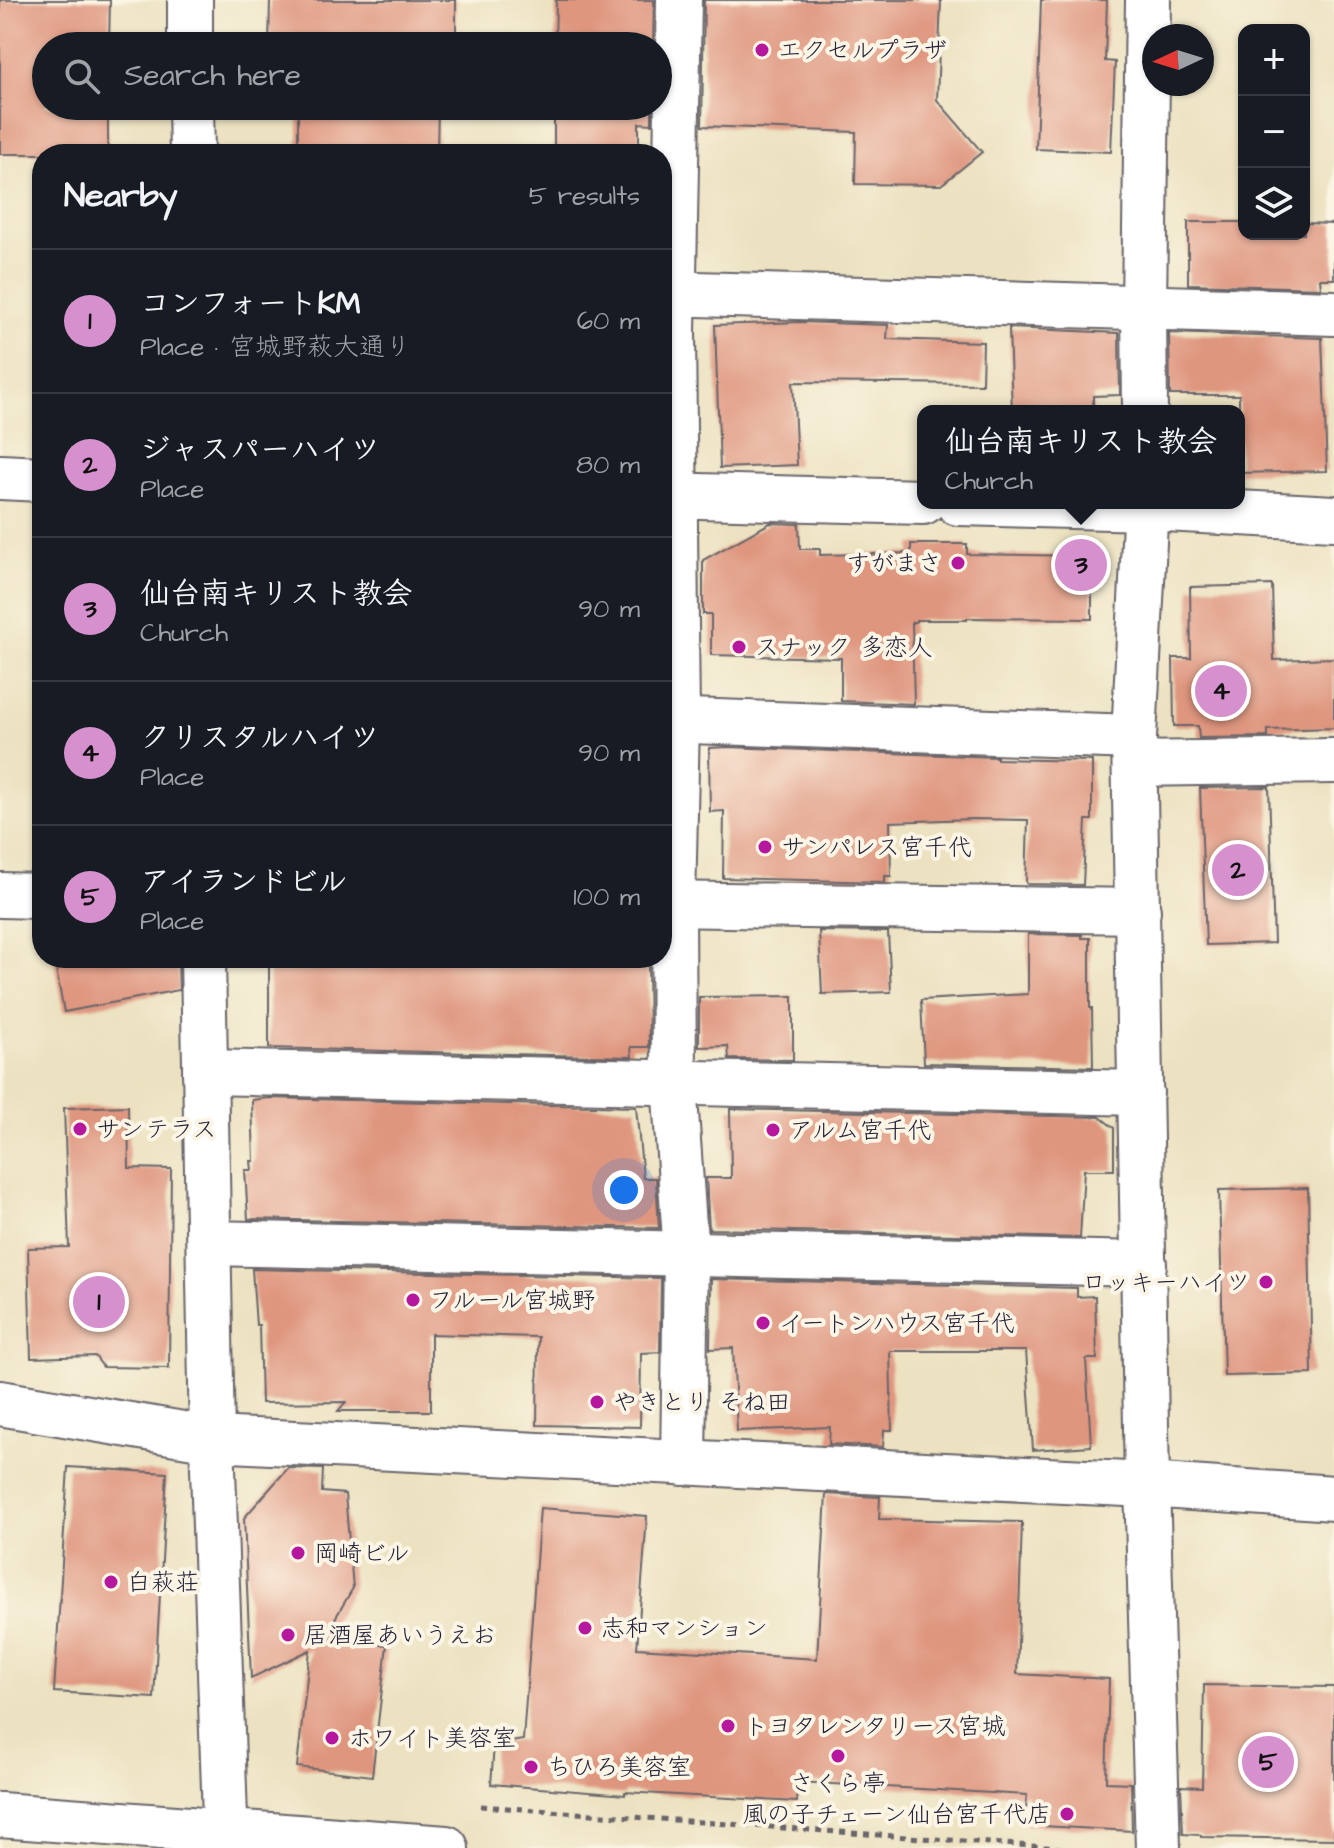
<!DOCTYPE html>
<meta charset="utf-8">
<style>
body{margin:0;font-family:"Architects Daughter","Klee One",sans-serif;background:#242831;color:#f1f3f6}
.controls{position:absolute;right:24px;top:24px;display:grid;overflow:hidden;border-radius:16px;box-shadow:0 2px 6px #0004}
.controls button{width:72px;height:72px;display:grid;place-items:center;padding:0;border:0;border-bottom:2px solid #363941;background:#171b24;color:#f1f3f6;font:40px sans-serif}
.compass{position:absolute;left:1142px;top:24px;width:72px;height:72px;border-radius:50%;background:#171b24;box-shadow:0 2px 6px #0004;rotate:266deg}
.you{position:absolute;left:624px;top:1190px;width:28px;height:28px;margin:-20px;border:6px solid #fff;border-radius:50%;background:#1a73e8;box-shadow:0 0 0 12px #1a73e833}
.badge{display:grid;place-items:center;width:52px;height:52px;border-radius:50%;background:#d690ce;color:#111;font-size:26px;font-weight:700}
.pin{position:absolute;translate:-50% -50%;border:4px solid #fff;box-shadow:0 2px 8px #0006}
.popup{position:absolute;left:917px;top:405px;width:328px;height:104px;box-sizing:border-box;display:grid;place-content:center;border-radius:16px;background:#171b24;filter:drop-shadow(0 2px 6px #0005);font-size:26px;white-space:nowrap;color:#9ea1a6}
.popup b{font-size:30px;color:#f1f3f6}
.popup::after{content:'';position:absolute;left:50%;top:100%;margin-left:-16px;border:16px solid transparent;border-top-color:#171b24}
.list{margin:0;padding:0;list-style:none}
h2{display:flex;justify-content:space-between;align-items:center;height:104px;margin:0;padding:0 32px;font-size:34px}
h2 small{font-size:26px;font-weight:400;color:#9ea1a6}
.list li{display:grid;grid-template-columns:52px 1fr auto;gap:24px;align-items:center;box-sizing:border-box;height:144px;padding:0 32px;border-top:2px solid #363941}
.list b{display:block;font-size:30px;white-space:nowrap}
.list p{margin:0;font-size:26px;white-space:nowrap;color:#9ea1a6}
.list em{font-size:26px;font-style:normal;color:#9ea1a6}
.icon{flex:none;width:44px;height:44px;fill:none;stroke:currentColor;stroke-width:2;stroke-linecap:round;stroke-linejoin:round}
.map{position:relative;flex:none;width:1334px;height:1848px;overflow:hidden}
.search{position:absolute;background:#171b24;box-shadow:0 2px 6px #0004;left:32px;top:32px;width:640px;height:88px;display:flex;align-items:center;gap:20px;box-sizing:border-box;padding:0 28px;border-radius:44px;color:#9ea1a6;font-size:30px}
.panel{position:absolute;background:#171b24;box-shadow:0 2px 6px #0004;left:32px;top:144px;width:640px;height:824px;border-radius:32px}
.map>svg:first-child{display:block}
</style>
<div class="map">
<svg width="1334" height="1848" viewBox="0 0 1334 1848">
<rect width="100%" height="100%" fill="#fcf5e5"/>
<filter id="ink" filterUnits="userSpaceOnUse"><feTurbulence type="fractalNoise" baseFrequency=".0125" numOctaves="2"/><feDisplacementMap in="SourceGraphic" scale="16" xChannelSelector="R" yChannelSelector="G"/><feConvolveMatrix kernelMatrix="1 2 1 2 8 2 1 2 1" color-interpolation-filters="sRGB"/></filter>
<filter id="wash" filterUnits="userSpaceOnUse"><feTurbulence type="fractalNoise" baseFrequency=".006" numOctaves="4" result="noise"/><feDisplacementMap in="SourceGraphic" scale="32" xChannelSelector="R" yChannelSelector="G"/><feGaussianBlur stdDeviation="1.8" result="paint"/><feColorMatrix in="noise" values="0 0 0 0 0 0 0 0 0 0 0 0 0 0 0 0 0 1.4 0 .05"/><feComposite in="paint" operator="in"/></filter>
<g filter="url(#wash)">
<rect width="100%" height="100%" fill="#ece2c1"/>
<g id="blocks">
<!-- building -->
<g fill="#df967f">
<polygon points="0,0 110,0 109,46 46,46 46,106 108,106 108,154 0,154"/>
<polygon points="270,0 456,0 456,46 269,46"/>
<polygon points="556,0 654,0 653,46 555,46"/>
<polygon points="704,0 941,0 937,100 982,152 941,185 855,184 856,132 702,126"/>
<polygon points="1041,0 1107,0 1105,61 1115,62 1111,152 1036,149"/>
<polygon points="298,106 438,106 437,154 298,154"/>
<polygon points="554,106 652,106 652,124 639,123 639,154 554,154"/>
<polygon points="1188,222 1244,222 1244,234 1304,234 1304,223 1334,224 1334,279 1320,279 1321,288 1188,284"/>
<polygon points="800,322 888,325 887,339 983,342 982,384 793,382 797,465 720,468 715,325"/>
<polygon points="1009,328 1119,333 1120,395 1093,396 1093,411 1012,411"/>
<polygon points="1169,333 1322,338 1327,471 1239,473 1239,395 1170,395"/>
<polygon points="770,523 799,524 800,549 820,549 820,555 911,553 911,544 967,544 967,554 1092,556 1092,619 967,618 967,620 916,620 916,622 912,622 914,704 841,701 841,658 711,655 711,614 703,614 703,560"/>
<polygon points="1272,585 1274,660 1334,658 1334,728 1268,730 1268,737 1199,738 1198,726 1174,726 1173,658 1191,658 1190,587"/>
<polygon points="728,747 997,757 997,759 1092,761 1092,820 1086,820 1083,885 1028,884 1026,883 1028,820 972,819 890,822 891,876 885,876 885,882 723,878 724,811 710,812 709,748"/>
<polygon points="1269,787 1274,943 1206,945 1200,788"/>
<polygon points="819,931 888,932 891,992 822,994"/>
<polygon points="1028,934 1082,935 1082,938 1090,938 1090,1008 1092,1008 1093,1067 924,1063 921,1000 1028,994"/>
<polygon points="54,958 178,958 179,990 64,1012"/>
<polygon points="269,958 648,958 649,1047 631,1047 632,1057 269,1048"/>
<polygon points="793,996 793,1060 729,1059 728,1046 699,1047 699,997"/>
<polygon points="269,1098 636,1107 643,1178 656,1178 659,1228 248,1219 245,1170 252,1170 251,1161 254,1161 252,1100"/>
<polygon points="128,1106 129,1168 171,1169 169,1368 103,1367 95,1356 31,1358 28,1248 69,1247 64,1108"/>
<polygon points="730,1109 1100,1117 1114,1128 1114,1170 1084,1170 1080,1238 709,1229 706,1178 731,1178"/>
<polygon points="1308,1188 1312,1374 1224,1376 1219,1190"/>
<polygon points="252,1269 661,1278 660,1352 641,1353 640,1427 537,1425 538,1337 431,1334 431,1411 338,1411 346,1402 261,1403 259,1325 256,1325"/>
<polygon points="711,1279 1077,1288 1077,1297 1095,1296 1097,1359 1086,1359 1091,1446 1033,1450 1026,1351 890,1351 892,1430 884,1430 883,1447 829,1444 830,1427 737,1431 733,1348 710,1349"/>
<polygon points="68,1467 167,1473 154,1698 54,1692"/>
<polygon points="288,1468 323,1469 322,1492 345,1494 353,1588 323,1639 387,1645 372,1776 297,1767 310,1650 251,1678 244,1518"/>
<polygon points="826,1494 880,1497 879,1519 1022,1522 1017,1674 1109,1679 1106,1782 1131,1783 1132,1831 1025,1825 1027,1795 798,1782 797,1802 625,1792 625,1795 491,1784 494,1745 523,1740 540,1508 647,1516 637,1648 817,1659"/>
<polygon points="1204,1685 1334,1687 1334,1839 1201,1837 1201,1835 1183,1834 1181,1786 1202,1787"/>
</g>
</g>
</g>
<g filter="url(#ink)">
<use href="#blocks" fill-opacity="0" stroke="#69656a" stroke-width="2"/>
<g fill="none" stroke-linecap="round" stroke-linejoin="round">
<!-- minor casing -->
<g stroke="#69656a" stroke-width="48">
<g id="minor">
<polyline points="190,0 190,46"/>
<polyline points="679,0 673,332 677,720 673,904 674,1083 686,1254 683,1463"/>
<polyline points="191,106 192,154"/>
<polyline points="662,293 1334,313"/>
<polyline points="1145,411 1144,307 1148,0"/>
<polyline points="0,477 42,479"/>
<polyline points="662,495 923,502"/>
<polyline points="958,503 1146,508 1334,518"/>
<polyline points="1146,503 1134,737 1147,1485 1158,1848"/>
<polyline points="662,720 1134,737"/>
<polyline points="1135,764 1334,761"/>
<polyline points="0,895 42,896"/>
<polyline points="662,904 1138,911"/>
<polyline points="203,958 212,1439 226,1848"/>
<polyline points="205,1072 1141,1093"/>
<polyline points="209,1243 1144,1264"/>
<polyline points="0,1403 212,1439 1147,1485 1334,1498"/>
</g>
</g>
<!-- tertiary casing -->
<g stroke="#69656a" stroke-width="48">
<polyline id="tertiary" points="0,1815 446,1848"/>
</g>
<!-- path -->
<polyline stroke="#69656a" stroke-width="5" stroke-dasharray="6 6" stroke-linecap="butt" points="481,1806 1059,1848"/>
<!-- minor -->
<use href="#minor" stroke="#fff" stroke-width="44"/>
<!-- tertiary -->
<use href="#tertiary" stroke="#fff" stroke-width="44"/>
</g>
</g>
<!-- markers -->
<g fill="#b5179e" stroke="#fcf5e5" stroke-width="3">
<circle cx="762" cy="50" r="8"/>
<circle cx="958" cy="563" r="8"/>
<circle cx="739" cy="647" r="8"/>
<circle cx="765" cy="847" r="8"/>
<circle cx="80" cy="1129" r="8"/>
<circle cx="773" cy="1130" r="8"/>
<circle cx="1266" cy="1282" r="8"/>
<circle cx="413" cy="1300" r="8"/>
<circle cx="763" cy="1323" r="8"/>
<circle cx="597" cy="1402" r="8"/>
<circle cx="298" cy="1553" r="8"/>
<circle cx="111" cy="1582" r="8"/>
<circle cx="585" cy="1628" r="8"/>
<circle cx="288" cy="1635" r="8"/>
<circle cx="728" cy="1726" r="8"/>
<circle cx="332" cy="1738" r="8"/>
<circle cx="838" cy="1756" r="8"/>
<circle cx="531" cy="1767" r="8"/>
<circle cx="1067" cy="1814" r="8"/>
</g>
<g text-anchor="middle" stroke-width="8" stroke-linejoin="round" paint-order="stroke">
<!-- poi labels -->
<g font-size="24" fill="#22223b" stroke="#fcf5e5" text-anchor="start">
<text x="778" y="58">エクセルプラザ</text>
<text x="942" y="571" text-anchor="end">すがまさ</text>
<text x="755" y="655">スナック 多恋人</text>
<text x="781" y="855">サンパレス宮千代</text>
<text x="96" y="1137">サンテラス</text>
<text x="789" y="1138">アルム宮千代</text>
<text x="1250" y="1290" text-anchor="end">ロッキーハイツ</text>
<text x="429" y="1308">フルール宮城野</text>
<text x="779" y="1331">イートンハウス宮千代</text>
<text x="613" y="1410">やきとり そね田</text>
<text x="314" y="1561">岡崎ビル</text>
<text x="127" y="1590">白萩荘</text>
<text x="601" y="1636">志和マンション</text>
<text x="304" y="1643">居酒屋あいうえお</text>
<text x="744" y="1734">トヨタレンタリース宮城</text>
<text x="348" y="1746">ホワイト美容室</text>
<text x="547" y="1775">ちひろ美容室</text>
<text x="838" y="1791" text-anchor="middle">さくら亭</text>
<text x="1051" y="1822" text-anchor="end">風の子チェーン仙台宮千代店</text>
</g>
</g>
</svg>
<div class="controls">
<button>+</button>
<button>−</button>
<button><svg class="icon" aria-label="layers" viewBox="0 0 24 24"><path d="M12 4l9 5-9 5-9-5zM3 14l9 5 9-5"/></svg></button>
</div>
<svg class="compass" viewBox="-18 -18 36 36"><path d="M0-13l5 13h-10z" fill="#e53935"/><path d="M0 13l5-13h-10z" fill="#9ea1a6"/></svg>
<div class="you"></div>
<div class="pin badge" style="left:99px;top:1302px">1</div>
<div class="pin badge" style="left:1238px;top:870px">2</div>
<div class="pin badge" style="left:1081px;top:565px">3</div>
<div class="popup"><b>仙台南キリスト教会</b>Church</div>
<div class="pin badge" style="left:1221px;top:691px">4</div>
<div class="pin badge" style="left:1268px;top:1762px">5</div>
<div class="search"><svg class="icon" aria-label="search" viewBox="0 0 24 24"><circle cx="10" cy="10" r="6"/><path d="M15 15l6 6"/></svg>Search here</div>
<section class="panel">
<h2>Nearby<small>5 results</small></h2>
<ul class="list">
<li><span class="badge">1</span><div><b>コンフォートKM</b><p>Place · 宮城野萩大通り</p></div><em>60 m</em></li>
<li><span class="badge">2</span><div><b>ジャスパーハイツ</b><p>Place</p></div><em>80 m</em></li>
<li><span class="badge">3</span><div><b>仙台南キリスト教会</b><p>Church</p></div><em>90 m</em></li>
<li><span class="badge">4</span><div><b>クリスタルハイツ</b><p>Place</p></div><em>90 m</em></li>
<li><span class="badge">5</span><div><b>アイランドビル</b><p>Place</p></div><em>100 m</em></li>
</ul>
</section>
</div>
